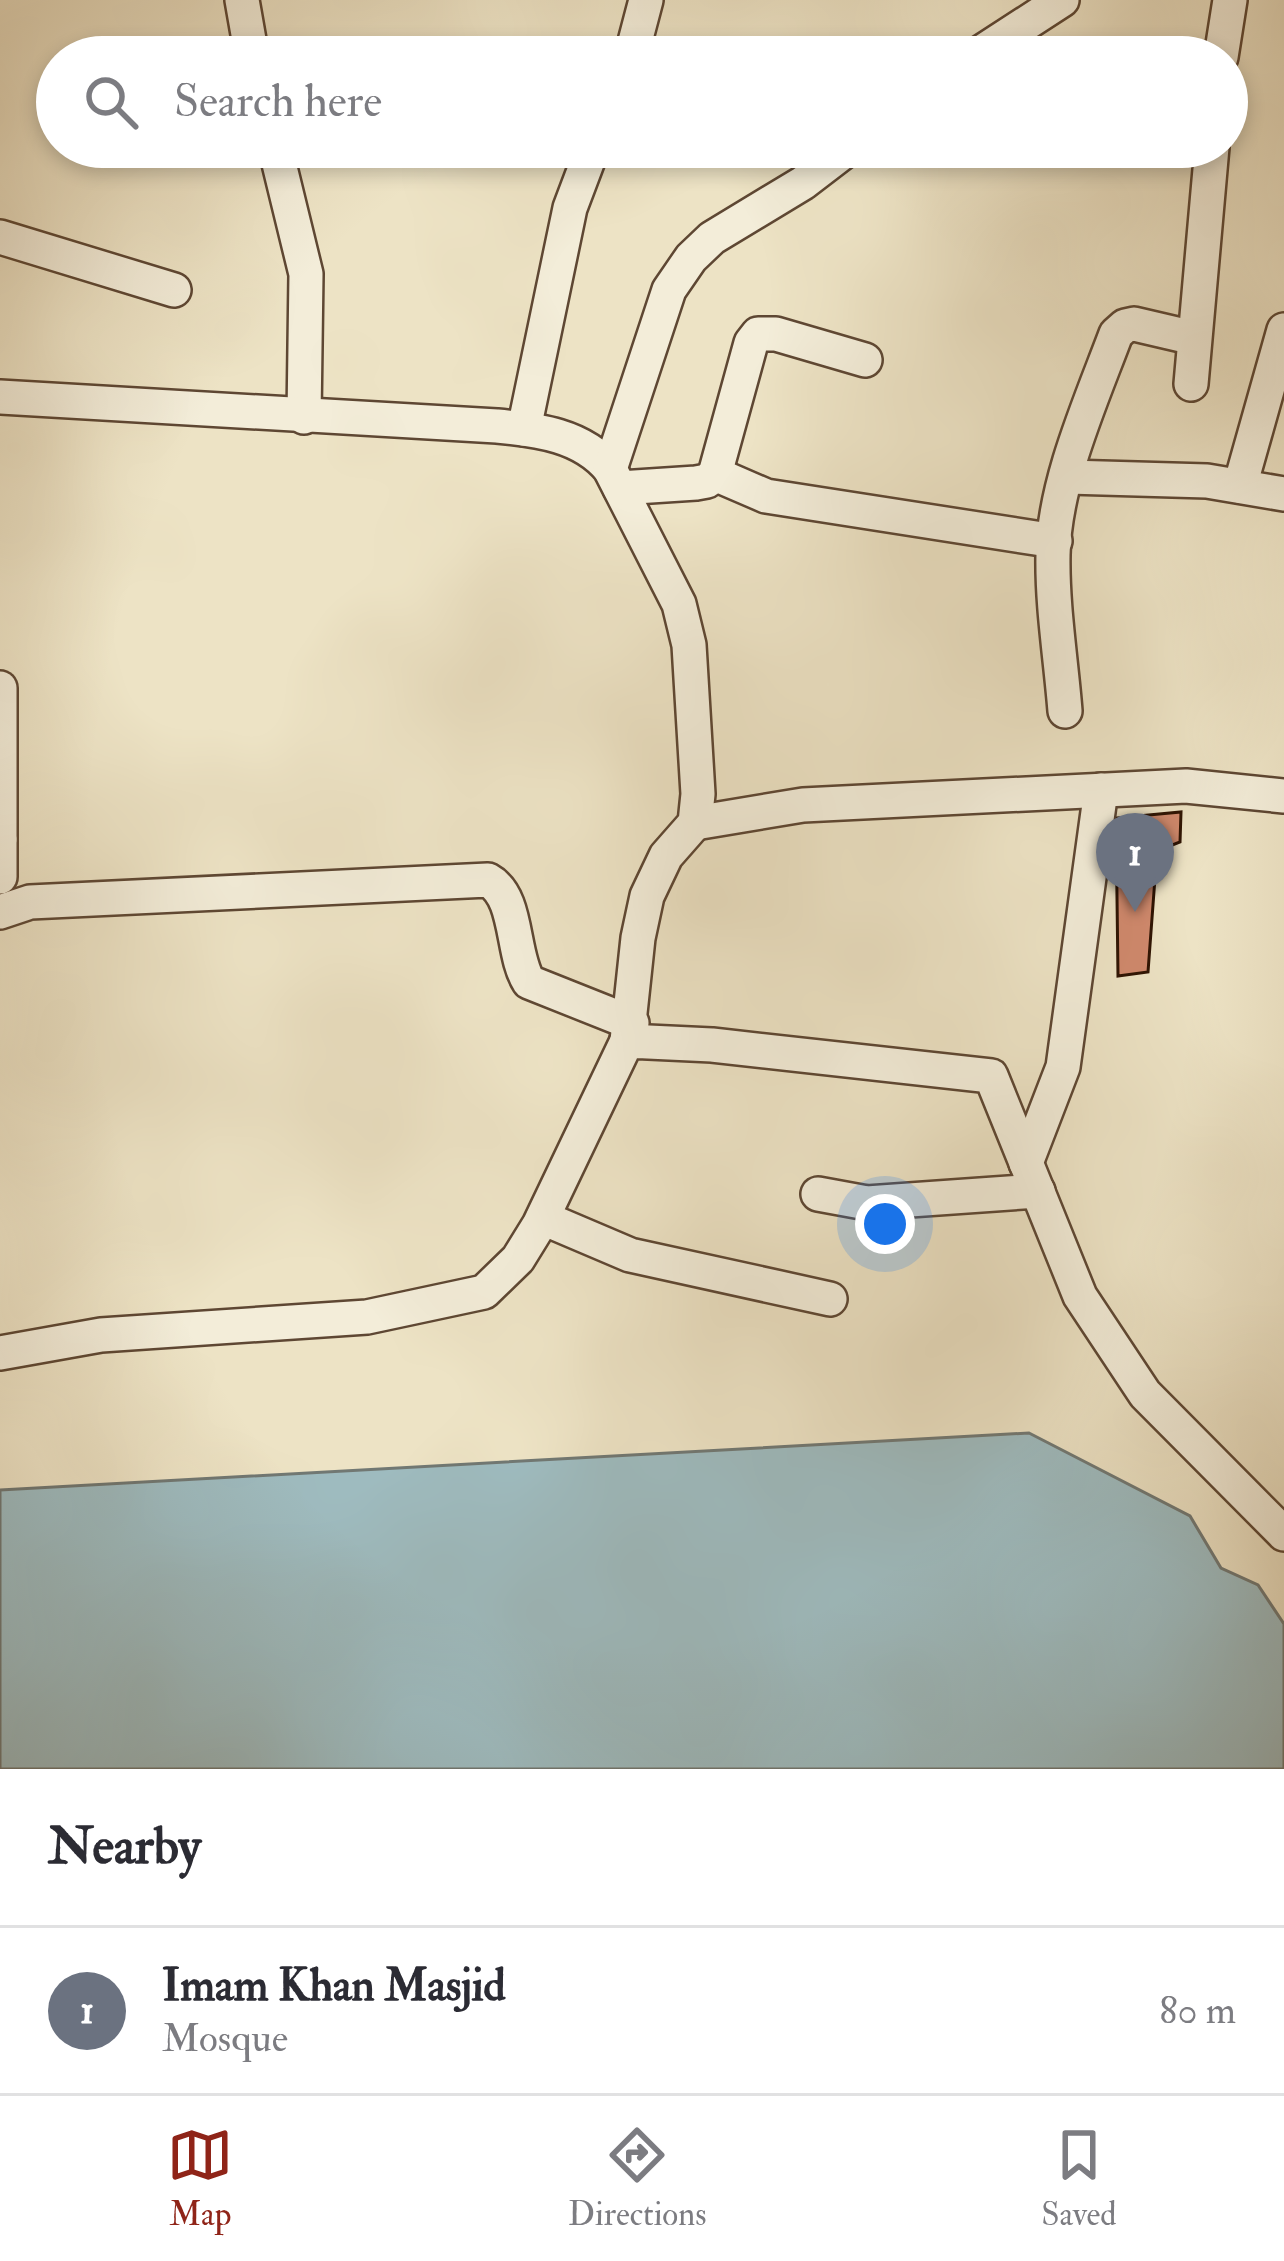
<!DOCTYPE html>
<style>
body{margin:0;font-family:"IM FELL Double Pica",serif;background:#f2f2f3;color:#2b2b33}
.you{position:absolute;left:885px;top:1224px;width:42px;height:42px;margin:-30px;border:9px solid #fff;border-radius:50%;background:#1a73e8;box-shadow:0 0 0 18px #1a73e833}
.badge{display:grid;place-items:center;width:78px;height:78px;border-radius:50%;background:#8f2418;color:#fff;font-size:39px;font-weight:700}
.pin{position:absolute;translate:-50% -99px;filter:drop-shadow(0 3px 6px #0008)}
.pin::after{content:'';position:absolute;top:63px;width:42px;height:36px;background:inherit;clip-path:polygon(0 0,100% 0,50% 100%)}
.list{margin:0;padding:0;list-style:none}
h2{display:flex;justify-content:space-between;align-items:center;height:156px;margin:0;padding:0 48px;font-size:51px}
h2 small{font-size:39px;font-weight:400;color:#7c7c81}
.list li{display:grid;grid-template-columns:78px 1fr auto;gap:36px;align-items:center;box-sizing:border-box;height:168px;padding:0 48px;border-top:3px solid #e1e1e2}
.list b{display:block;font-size:45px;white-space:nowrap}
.list p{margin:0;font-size:39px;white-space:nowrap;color:#7c7c81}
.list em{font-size:39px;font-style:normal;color:#7c7c81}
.icon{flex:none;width:66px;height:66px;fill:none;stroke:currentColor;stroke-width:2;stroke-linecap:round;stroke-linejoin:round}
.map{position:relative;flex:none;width:1284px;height:1769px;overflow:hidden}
.search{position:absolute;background:#fff;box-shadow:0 6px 18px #0003;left:36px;right:36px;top:36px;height:132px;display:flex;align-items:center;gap:30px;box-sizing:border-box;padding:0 42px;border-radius:66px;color:#7c7c81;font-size:45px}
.sheet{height:324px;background:#fff}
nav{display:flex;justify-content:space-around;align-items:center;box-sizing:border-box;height:168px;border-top:3px solid #e1e1e2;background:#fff;font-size:33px;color:#7c7c81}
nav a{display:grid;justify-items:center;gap:6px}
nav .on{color:#8f2418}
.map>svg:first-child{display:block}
</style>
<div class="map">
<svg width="1284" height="1769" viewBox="0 0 1284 1769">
<rect width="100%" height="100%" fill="#ede3c5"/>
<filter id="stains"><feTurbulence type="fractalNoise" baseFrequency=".00167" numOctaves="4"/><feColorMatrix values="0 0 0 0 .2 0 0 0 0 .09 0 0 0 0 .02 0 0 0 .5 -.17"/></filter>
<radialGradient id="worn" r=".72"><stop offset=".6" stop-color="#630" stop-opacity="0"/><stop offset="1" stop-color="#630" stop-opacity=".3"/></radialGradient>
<!-- water -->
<polygon fill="#9ebbbf" stroke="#717873" stroke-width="3" points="1029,1433 1190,1516 1221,1568 1258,1585 1284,1624 1284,1769 0,1769 0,1490"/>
<!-- building -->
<polygon fill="#d0896d" stroke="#2e1302" stroke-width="3" points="1181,812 1180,842 1157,851 1148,972 1118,976 1116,818"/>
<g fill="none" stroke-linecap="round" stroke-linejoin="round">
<!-- minor casing -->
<g stroke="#5e4733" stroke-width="38">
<g id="minor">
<polyline points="242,0 252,57"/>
<polyline points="631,57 646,0"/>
<polyline points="974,57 1062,0"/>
<polyline points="1221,57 1230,0"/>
<polyline points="275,147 306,274 304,417"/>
<polyline points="0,237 174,290"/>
<polyline points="1191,384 1212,147"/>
<path d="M0,397L497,426C538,430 582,435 610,469L679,604L689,645L698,794L695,823L666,856L647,896L638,938L627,1041"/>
<polyline points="524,429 570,208 593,147"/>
<polyline points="610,469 669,290 691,258 712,238 803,183 850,147"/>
<polyline points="715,474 766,496 1055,541"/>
<polyline points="1068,477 1207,481 1284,494"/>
<polyline points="1240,486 1284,330"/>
<polyline points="620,488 696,483 707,481 715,474 751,343 758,334 776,334 865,360"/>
<polyline points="0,688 0,839"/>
<path d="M1065,711C1061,660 1052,606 1053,555C1054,483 1091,401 1116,334L1125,326L1134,324L1194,338"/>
<polyline points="695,823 803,805 1186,786 1284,796"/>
<polyline points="0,840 0,877"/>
<path d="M0,912L30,902L488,880C519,897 511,954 529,982L632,1023"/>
<polyline points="1026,1163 1063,1067 1101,790"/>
<polyline points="818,1194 867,1203 1038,1191"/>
<polyline points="543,1218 630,1255 830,1299"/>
<polyline points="0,1353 101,1335 367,1317 484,1292 518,1259 539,1225 627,1041 712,1045 991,1076 1080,1296 1145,1394 1284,1534"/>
</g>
</g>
<!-- minor -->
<use href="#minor" stroke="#f3edd9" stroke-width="33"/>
</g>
<rect width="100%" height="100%" filter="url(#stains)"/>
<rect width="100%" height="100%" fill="url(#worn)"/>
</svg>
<div class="you"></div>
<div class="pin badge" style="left:1135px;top:912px;background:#6b7280">1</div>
<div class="search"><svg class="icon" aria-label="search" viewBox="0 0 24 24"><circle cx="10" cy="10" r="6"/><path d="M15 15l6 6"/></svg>Search here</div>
</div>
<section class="sheet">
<h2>Nearby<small></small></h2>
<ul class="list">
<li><span class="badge" style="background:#6b7280">1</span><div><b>Imam Khan Masjid</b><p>Mosque</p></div><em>80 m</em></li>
</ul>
</section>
<nav>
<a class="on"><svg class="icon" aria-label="map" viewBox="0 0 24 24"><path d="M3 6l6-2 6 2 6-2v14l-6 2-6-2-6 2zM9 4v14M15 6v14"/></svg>Map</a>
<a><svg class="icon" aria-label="directions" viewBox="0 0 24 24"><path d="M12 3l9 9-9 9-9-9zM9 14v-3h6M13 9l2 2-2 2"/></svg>Directions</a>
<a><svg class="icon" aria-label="saved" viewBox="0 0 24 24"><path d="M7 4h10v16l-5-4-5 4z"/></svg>Saved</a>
</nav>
